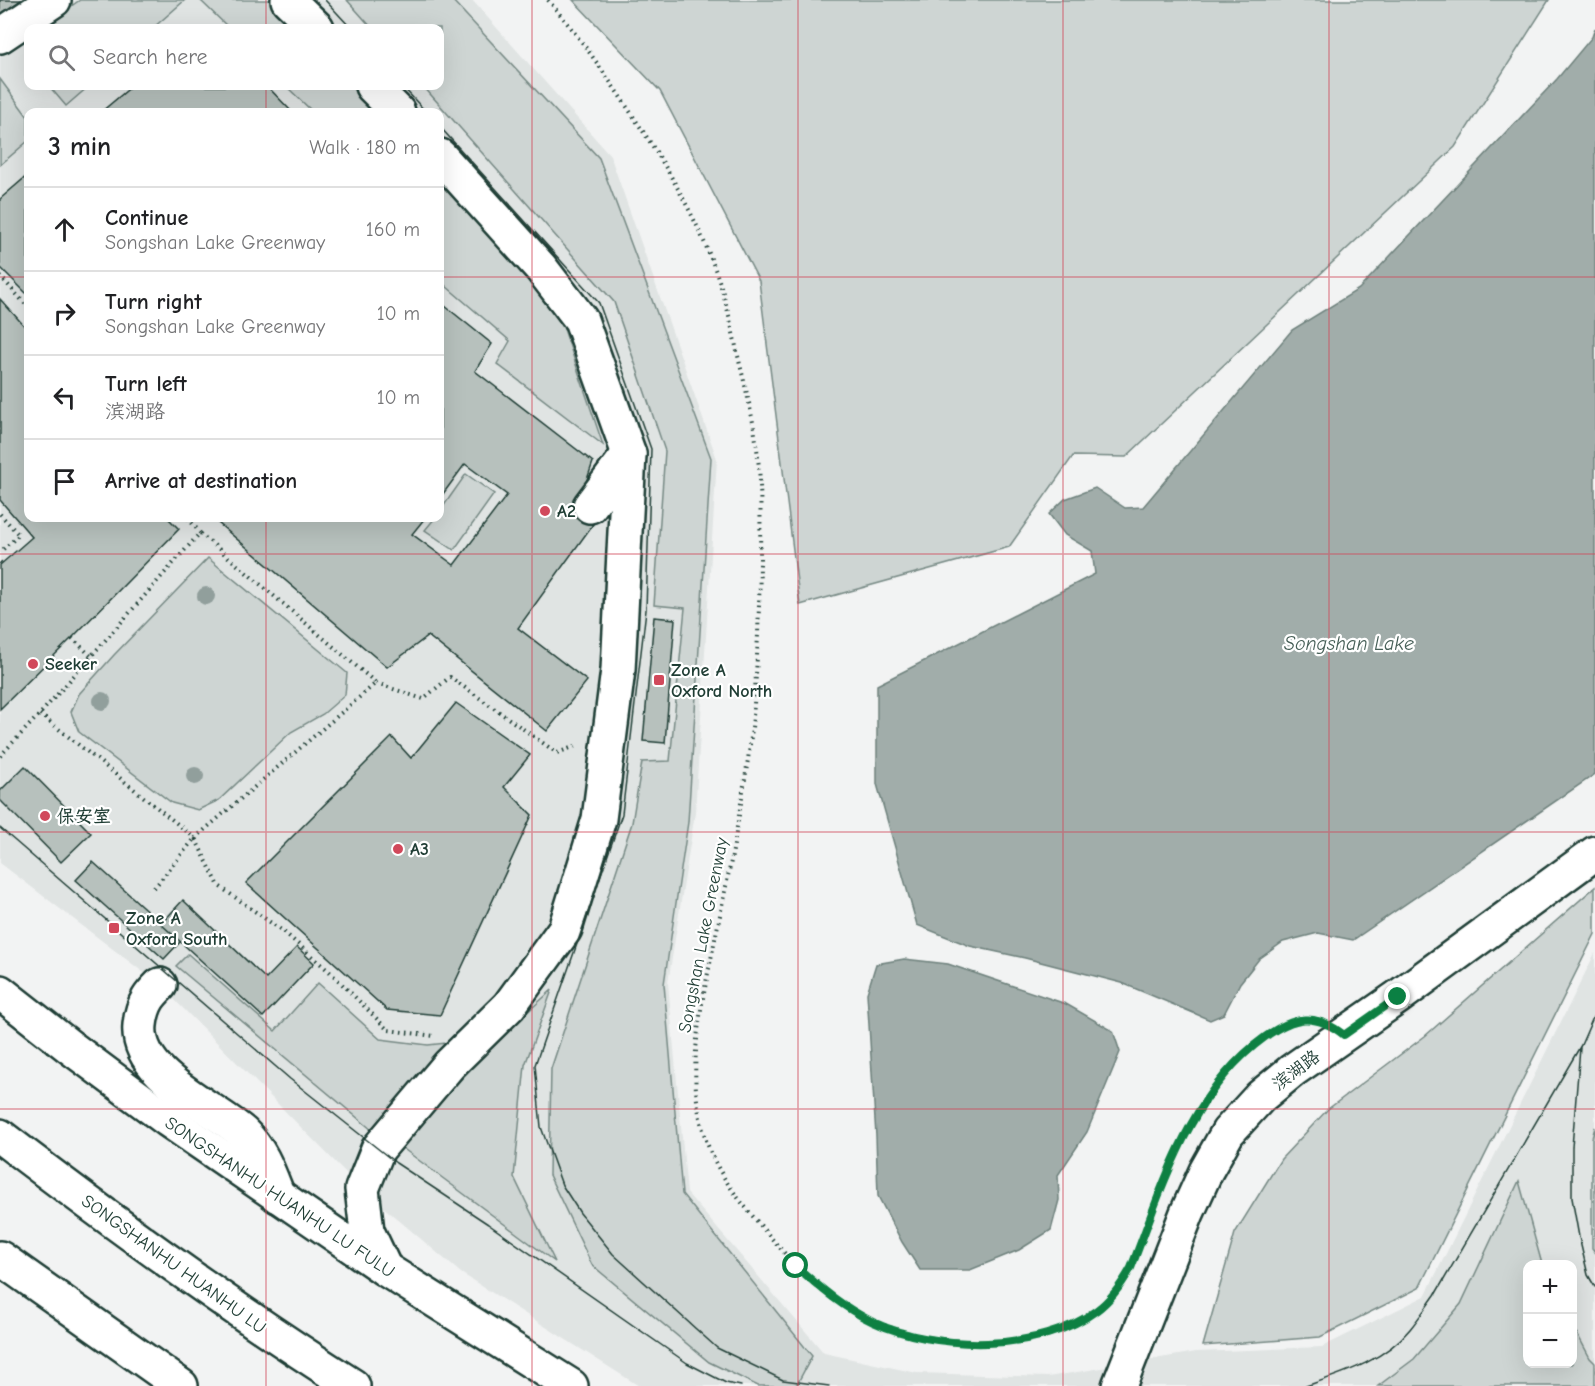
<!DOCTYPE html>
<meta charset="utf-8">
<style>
body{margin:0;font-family:"Comic Neue","LXGW WenKai TC",sans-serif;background:#f2f2f2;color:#202124}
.controls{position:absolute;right:18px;bottom:18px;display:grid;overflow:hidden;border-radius:12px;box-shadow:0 6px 24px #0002}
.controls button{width:54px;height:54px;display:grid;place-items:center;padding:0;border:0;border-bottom:2px solid #e0e0e0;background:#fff;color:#202124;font:30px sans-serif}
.stop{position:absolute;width:18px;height:18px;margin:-14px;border:4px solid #0b8043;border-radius:50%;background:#fff}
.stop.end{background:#0b8043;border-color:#fff;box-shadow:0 2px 6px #0008}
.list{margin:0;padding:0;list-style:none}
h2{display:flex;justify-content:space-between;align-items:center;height:78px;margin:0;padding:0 24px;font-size:26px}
h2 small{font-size:20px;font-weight:400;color:#757577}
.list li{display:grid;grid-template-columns:39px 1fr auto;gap:18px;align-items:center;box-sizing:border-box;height:84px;padding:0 24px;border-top:2px solid #e0e0e0}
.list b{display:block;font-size:22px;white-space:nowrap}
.list p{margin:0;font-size:20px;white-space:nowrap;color:#757577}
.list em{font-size:20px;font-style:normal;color:#757577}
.icon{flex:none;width:33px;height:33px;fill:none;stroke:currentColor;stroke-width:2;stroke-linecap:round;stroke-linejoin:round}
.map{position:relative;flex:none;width:1595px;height:1386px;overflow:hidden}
.search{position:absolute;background:#fff;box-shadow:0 6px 24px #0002;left:24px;top:24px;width:420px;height:66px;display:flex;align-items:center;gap:15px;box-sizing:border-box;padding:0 21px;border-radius:12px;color:#757577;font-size:22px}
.panel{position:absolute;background:#fff;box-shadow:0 6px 24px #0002;left:24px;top:108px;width:420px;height:414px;border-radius:12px}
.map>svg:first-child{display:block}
</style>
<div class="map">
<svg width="1595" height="1386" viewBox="0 0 1595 1386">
<rect width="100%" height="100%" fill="#f2f3f3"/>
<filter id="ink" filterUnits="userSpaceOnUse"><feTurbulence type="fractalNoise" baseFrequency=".0167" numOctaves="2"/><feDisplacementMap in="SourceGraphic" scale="12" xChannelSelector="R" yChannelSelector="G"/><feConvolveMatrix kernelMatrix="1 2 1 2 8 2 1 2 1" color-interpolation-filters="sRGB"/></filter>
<g filter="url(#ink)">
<!-- built -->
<path fill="#e0e4e3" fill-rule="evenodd" d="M0,0H472L610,155L717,459L695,813L668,983L687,1193L824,1353L917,1373L1048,1377L1196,1352L1322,1347L1425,1296L1595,953V1386H639L461,1273L362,1189L160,985L0,863ZM28,28H440V86H28ZM28,112H440V518H28ZM1528,1264H1572V1364H1528Z"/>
<!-- green -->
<g fill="#ced5d3" stroke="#768984" stroke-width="1.5">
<polygon points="80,0 185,0 153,28 40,28"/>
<polygon points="200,0 273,0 300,28 229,28"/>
<polygon points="347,0 452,0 599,158 711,458 688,822 664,984 682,1194 812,1356 796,1386 758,1386 709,1362 592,1265 549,1175 551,1069 632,823 642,762 670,761 685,608 654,605 665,451 614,302 423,86 440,86 440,28 372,28"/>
<polygon points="573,0 1549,0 1455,147 1126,457 1073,456 1009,547 800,605 759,281 660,91"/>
<polygon points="0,79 28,117 28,141 0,165"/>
<polygon points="49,86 89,86 66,106"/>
<polygon points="286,86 353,86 378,112 313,112"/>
<polygon points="440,178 527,272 564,329 603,445 497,364 510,341 440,281"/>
<polygon points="466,474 494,494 454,550 425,530 435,518 440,518 440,511"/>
<polygon points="208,558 347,673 345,695 323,714 291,732 219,800 198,810 172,803 79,732 71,712 79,694 114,655"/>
<polygon points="1595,887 1595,934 1419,1288 1320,1337 1203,1346 1235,1233 1281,1159 1328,1109 1425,1036"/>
<polygon points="188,954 275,1031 318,983 380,1039 428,1045 456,1042 372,1130 176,966"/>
<polygon points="552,990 525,1065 514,1177 555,1262 401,1147 494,1042"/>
<polygon points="1595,1127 1595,1252 1592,1248 1592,1138"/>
<polygon points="1519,1181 1542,1264 1528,1264 1528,1364 1572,1364 1573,1326 1590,1358 1595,1363 1595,1386 1378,1386 1414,1359 1461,1304"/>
</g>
<!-- water -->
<g fill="#a1adaa" stroke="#6d807b" stroke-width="1.5">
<polygon points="1595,28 1595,774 1353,940 1318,933 1283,942 1259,959 1240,983 1224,1014 1210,1020 1122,983 1025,958 970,946 917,925 877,784 877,685 1095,574 1092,551 1065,535 1049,514 1065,499 1095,488 1125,508 1143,507 1292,330 1359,289 1557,79 1592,37"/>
<polygon points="904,959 948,964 1066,1004 1113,1031 1120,1052 1087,1132 1058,1175 1059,1200 1051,1230 1019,1250 970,1270 920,1270 902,1242 878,1196 876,1136 867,993 876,964"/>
</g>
<!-- building -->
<g fill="#b7c1bd" stroke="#1f3d34" stroke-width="1.5">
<polygon points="0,0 37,0 0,25"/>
<polygon points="132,86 267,86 292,112 101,112"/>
<polygon points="28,175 28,295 0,267 0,199"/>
<polygon points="0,299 28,330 28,518 168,518 179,529 72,638 0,709 0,565 32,537 0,500"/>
<polygon points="440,302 492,344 475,371 593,462 582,494 599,516 518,628 587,681 547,731 428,636 387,667 218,523 220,518 425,518 412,534 454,565 507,495 465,464 440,498"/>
<polygon points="654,617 675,619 665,743 643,741"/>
<polygon points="456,703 530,755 504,787 532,815 440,1015 387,1010 246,883 392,737 411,758"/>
<polygon points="25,766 91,833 61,862 0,800 0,791"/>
<polygon points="93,862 181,941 164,959 76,880"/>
<polygon points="183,900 266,979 297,947 314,963 263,1017 161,924"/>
</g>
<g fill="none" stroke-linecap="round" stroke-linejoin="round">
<!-- minor casing -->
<g stroke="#1f3d34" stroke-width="38">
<g id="minor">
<polyline points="288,0 317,28"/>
<polyline points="0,36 54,0"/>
<polyline points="372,86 398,112"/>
<polyline points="590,506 629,454"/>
<path d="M160,985C156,989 151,994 148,999C143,1007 141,1016 140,1025C135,1075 211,1105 243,1133C262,1151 269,1173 278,1196"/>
<polyline points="385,1269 367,1231 362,1189 378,1149 449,1065 509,1006 565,929 599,819 618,670 629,454 581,320 541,268 440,156"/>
<polyline points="1119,1386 1187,1213 1206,1171 1228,1132 1260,1097 1293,1070 1398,997 1595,853"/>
</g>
</g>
<!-- major casing -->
<g stroke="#1f3d34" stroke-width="38">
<g id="major">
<polyline points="0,992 70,1047 168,1120 385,1269 571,1386"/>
<path d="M0,1136C115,1224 231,1309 353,1386"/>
<polyline points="0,1258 181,1386"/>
</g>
</g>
<!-- path -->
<g stroke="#1f3d34" stroke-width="4" stroke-dasharray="1.5 4.5" stroke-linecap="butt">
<path d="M548,0C580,37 608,78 635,119C667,167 697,218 716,272C726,299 732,328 738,356C746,390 755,424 758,458C762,493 760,528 760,563C759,617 757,673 752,728C748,765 741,802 735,839C728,879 719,919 711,959C699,1015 687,1074 703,1130C714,1170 735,1195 761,1226C780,1248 798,1270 821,1289C879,1337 961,1352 1034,1338C1070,1331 1107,1310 1126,1277"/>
<polyline points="0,276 28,307"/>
<polyline points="0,514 19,535 0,552"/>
<polyline points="188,518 200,533"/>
<polyline points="0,562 2,564"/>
<polyline points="72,638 91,656"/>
<polyline points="376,683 423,699 450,677 557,753 576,746"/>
<polyline points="0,756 40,714 200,533 376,683 195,838 40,714"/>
<polyline points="154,888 195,838 219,886 284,932 330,972 388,1030 434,1036"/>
<path d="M1169,1171C1191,1118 1246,1025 1309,1019"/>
</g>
<!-- minor -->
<use href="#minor" stroke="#fff" stroke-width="33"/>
<!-- major -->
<use href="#major" stroke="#fff" stroke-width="33"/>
<!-- tram -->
<g stroke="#1f3d34" stroke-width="1.5">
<polyline points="325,0 351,28"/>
<polyline points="402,86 426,112"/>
<polyline points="440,127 599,303 651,449 646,610 622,814 535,1065 541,1127 562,1185 580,1213 613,1254 717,1348 783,1380 829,1386"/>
<polyline points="0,828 290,1079 396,1163 488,1224 687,1363 726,1383 741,1386"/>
<polyline points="1580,1048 1572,1147 1572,1198 1579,1237 1588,1275 1595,1287"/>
<path d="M1306,1386C1344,1373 1384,1361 1410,1329C1419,1318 1427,1306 1435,1295L1581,1045L1595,1013"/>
</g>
</g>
<!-- trees -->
<g fill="#919f9c">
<circle cx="206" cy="596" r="9"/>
<circle cx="102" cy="701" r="9"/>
<circle cx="195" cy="776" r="9"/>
</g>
</g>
<g fill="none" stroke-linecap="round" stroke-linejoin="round" filter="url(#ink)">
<!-- route -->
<path stroke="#0b8043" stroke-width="8" d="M796,1266C820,1288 844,1308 873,1322C936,1351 1040,1353 1097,1310C1112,1299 1122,1284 1131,1268C1163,1186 1190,1091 1265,1037C1294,1016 1315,1012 1344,1035L1398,997"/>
</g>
<!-- grid -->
<path fill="none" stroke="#d1495b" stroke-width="1.5" stroke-opacity="0.55" d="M266,0V28M532,0V1386M798,0V1386M1063,0V1386M1329,0V1386M266,86V112M0,277H28M440,277H1595M266,518V1386M0,554H1595M0,832H1595M0,1109H1595"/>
<!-- markers -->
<g fill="#d1495b" stroke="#fff" stroke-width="2">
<circle cx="545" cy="511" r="6"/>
<circle cx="33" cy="664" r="6"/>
<rect x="653" y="674" width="12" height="12" rx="3"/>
<circle cx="45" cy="816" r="6"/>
<circle cx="398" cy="849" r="6"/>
<rect x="108" y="922" width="12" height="12" rx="3"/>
</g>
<g text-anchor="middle" stroke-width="4.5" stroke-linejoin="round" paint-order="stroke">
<!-- poi labels -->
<g font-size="18" font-weight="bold" fill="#1f3d34" stroke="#fff" text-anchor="start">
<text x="557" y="517">A2</text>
<text x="45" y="670">Seeker</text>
<text x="671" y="676">Zone A<tspan x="671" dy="21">Oxford North</tspan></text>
<text x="57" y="822">保安室</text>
<text x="410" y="855">A3</text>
<text x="126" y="924">Zone A<tspan x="126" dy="21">Oxford South</tspan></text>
</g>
<!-- street labels -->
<g font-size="18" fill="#1f3d34" stroke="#fff">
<text transform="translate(703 935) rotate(-79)" y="6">Songshan Lake Greenway</text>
<text transform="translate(1296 1070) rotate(-37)" y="6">滨湖路</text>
<text transform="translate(280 1197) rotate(34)" y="6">SONGSHANHU HUANHU LU FULU</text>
<text transform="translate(174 1264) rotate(36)" y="6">SONGSHANHU HUANHU LU</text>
</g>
<!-- water labels -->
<g font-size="20" font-style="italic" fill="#465f57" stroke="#fff">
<text x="1349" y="650">Songshan Lake</text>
</g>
</g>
</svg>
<div class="controls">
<button>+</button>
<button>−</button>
</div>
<div class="stop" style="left:796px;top:1266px"></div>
<div class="stop end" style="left:1398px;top:997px"></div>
<div class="search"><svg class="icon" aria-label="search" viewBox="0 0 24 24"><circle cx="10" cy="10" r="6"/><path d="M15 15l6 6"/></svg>Search here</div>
<section class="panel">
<h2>3 min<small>Walk · 180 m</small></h2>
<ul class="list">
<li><svg class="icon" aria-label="ahead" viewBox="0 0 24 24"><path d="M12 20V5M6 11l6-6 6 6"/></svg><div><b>Continue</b><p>Songshan Lake Greenway</p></div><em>160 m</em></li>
<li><svg class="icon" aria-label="right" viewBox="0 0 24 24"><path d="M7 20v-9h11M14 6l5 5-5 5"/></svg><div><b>Turn right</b><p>Songshan Lake Greenway</p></div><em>10 m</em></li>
<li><svg class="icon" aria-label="left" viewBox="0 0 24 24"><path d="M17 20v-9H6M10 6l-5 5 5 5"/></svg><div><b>Turn left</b><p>滨湖路</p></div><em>10 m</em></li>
<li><svg class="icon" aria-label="arrive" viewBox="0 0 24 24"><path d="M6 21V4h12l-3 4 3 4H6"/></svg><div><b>Arrive at destination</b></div></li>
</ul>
</section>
</div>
